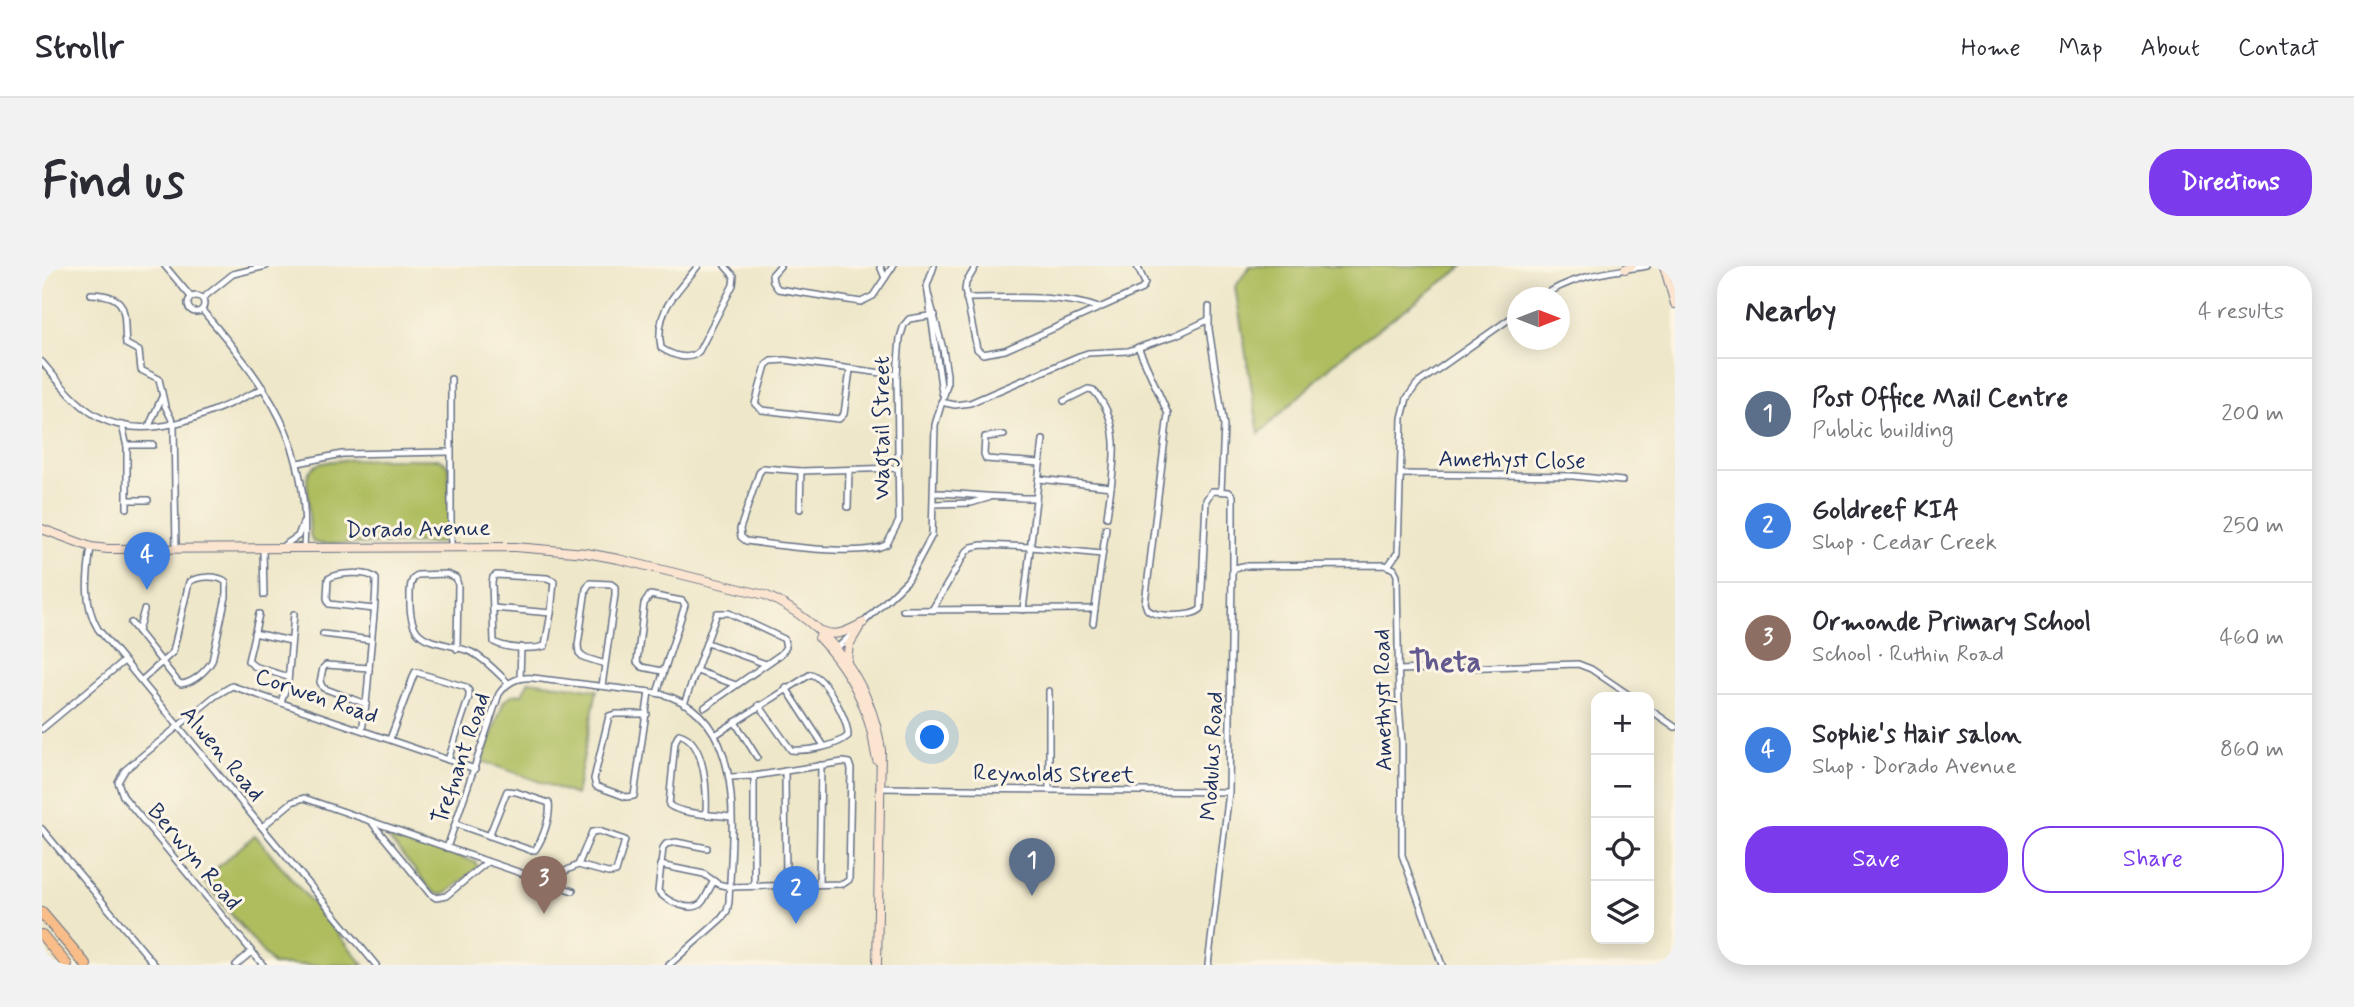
<!DOCTYPE html>
<meta charset="utf-8">
<style>
body{margin:0;font-family:Mynerve,sans-serif;background:#f2f2f3;color:#2b2b33}
.controls{position:absolute;right:21px;bottom:21px;display:grid;overflow:hidden;border-radius:14px;box-shadow:0 4px 18px #0003}
.controls button{width:63px;height:63px;display:grid;place-items:center;padding:0;border:0;border-bottom:2px solid #e1e1e2;background:#fff;color:#2b2b33;font:35px sans-serif}
.compass{position:absolute;left:1465px;top:21px;width:63px;height:63px;border-radius:50%;background:#fff;box-shadow:0 4px 18px #0003;rotate:90deg}
.you{position:absolute;left:891px;top:472px;width:24px;height:24px;margin:-18px;border:5px solid #fff;border-radius:50%;background:#1a73e8;box-shadow:0 0 0 10px #1a73e833}
.badge{display:grid;place-items:center;width:46px;height:46px;border-radius:50%;background:#7c3aed;color:#fff;font-size:23px;font-weight:700}
.pin{position:absolute;translate:-50% -58px;filter:drop-shadow(0 2px 4px #0008)}
.pin::after{content:'';position:absolute;top:37px;width:24px;height:21px;background:inherit;clip-path:polygon(0 0,100% 0,50% 100%)}
.list{margin:0;padding:0;list-style:none}
h2{display:flex;justify-content:space-between;align-items:center;height:91px;margin:0;padding:0 28px;font-size:30px}
h2 small{font-size:23px;font-weight:400;color:#7c7c81}
.list li{display:grid;grid-template-columns:46px 1fr auto;gap:21px;align-items:center;box-sizing:border-box;height:112px;padding:0 28px;border-top:2px solid #e1e1e2}
.list b{display:block;font-size:26px;white-space:nowrap}
.list p{margin:0;font-size:23px;white-space:nowrap;color:#7c7c81}
.list em{font-size:23px;font-style:normal;color:#7c7c81}
.actions{display:flex;gap:14px;padding:21px 28px}
.actions a{flex:1;padding:16px 0;border:2px solid #7c3aed;border-radius:28px;text-align:center;font-size:24px;color:#7c3aed}
.actions .main{background:#7c3aed;color:#fff}
.icon{flex:none;width:38px;height:38px;fill:none;stroke:currentColor;stroke-width:2;stroke-linecap:round;stroke-linejoin:round}
.map{position:relative;flex:none;width:1633px;height:699px;overflow:hidden;border-radius:28px}
header{display:flex;align-items:center;gap:42px;box-sizing:border-box;height:98px;padding:0 35px;background:#fff;border-bottom:2px solid #e1e1e2}
header strong{font-size:33px}
nav{display:flex;gap:38px;margin-inline-start:auto;font-size:24px}
.intro{display:flex;align-items:center;justify-content:space-between;box-sizing:border-box;height:168px;padding:0 42px}
h1{margin:0;font-size:49px}
.button{padding:18px 32px;border-radius:28px;background:#7c3aed;color:#fff;font-size:24px;font-weight:700}
main{display:flex;gap:42px;padding:0 42px}
aside{flex:1;background:#fff;border-radius:28px;box-shadow:0 4px 18px #0003}
.map>svg:first-child{display:block}
</style>
<header>
<strong>Strollr</strong>
<nav><a>Home</a><a>Map</a><a>About</a><a>Contact</a></nav>
</header>
<div class="intro"><h1>Find us</h1><a class="button">Directions</a></div>
<main>
<div class="map">
<svg width="1633" height="699" viewBox="0 0 1633 699">
<rect width="100%" height="100%" fill="#fcf5e5"/>
<filter id="ink" filterUnits="userSpaceOnUse"><feTurbulence type="fractalNoise" baseFrequency=".0143" numOctaves="2"/><feDisplacementMap in="SourceGraphic" scale="14" xChannelSelector="R" yChannelSelector="G"/><feConvolveMatrix kernelMatrix="1 2 1 2 8 2 1 2 1" color-interpolation-filters="sRGB"/></filter>
<filter id="wash" filterUnits="userSpaceOnUse"><feTurbulence type="fractalNoise" baseFrequency=".00686" numOctaves="4" result="noise"/><feDisplacementMap in="SourceGraphic" scale="28" xChannelSelector="R" yChannelSelector="G"/><feGaussianBlur stdDeviation="1.57" result="paint"/><feColorMatrix in="noise" values="0 0 0 0 0 0 0 0 0 0 0 0 0 0 0 0 0 1.4 0 .05"/><feComposite in="paint" operator="in"/></filter>
<g filter="url(#wash)">
<rect width="100%" height="100%" fill="#eee7c9"/>
<!-- green -->
<g fill="#afbd5f" stroke="#65765e" stroke-width="2">
<polygon points="1208,0 1422,0 1302,88 1217,168 1193,21"/>
<path d="M396,193L403,196L407,202V271L405,275L396,277L278,278L271,276L268,268L265,211C267,205 269,202 275,199C291,190 373,194 396,193Z"/>
<polygon points="487,415 555,424 534,529 440,495 462,435 470,429 480,428"/>
<polygon points="346,567 433,596 436,601 406,626 400,629 391,626 347,573"/>
<polygon points="213,569 322,699 231,699 161,614"/>
</g>
</g>
<g filter="url(#ink)">
<g fill="none" stroke-linecap="round" stroke-linejoin="round">
<!-- street casing -->
<g stroke="#656f83" stroke-width="8">
<g id="street">
<polyline points="123,0 149,31"/>
<path d="M656,0C635,26 612,45 619,82C630,89 647,96 657,85L691,19L692,10L683,0"/>
<polyline points="738,0 730,9 731,16 736,23 819,36 831,30 851,0"/>
<polyline points="838,0 843,12"/>
<polyline points="892,0 885,20 900,127"/>
<polyline points="934,0 924,17 923,24 935,83 941,88 963,84 1100,23 1103,17 1095,0"/>
<path d="M49,28C89,29 81,47 84,78L97,85L99,104L117,113L123,140L132,158L134,283"/>
<circle cx="154" cy="38" r="8"/>
<polyline points="161,32 191,8 224,0"/>
<path d="M924,32C968,32 1015,28 1057,42"/>
<path d="M1498,32C1530,9 1567,6 1605,0"/>
<polyline points="1167,41 1167,63 1182,160 1179,225"/>
<path d="M160,44C225,120 269,177 262,282"/>
<path d="M1096,81L1126,148L1103,337L1105,343C1113,352 1150,351 1159,343L1164,234L1170,225L1187,226L1191,230V303"/>
<path d="M0,96C16,115 32,136 53,149C106,181 174,144 222,122"/>
<polyline points="808,104 802,148 797,153 720,144 713,138 724,99 729,95 743,94 855,109"/>
<polyline points="409,113 409,280"/>
<path d="M1022,135L1046,123L1051,124C1084,159 1070,208 1065,251"/>
<polyline points="899,136 913,139 928,137 1037,90 1046,87 1086,85 1134,69 1166,54"/>
<polyline points="80,159 85,181 85,242"/>
<polyline points="107,160 120,131"/>
<polyline points="962,169 943,171 942,188 944,193 998,197"/>
<polyline points="85,179 111,179"/>
<polyline points="256,197 300,188 408,186"/>
<path d="M855,202L759,205L721,202L717,207L698,263L699,271L704,275C732,279 823,292 845,278L857,255L855,109L858,72L862,59L867,53L893,49"/>
<polyline points="1359,208 1531,210 1580,215"/>
<polyline points="997,213 1069,221"/>
<path d="M893,227C927,228 960,232 994,232"/>
<polyline points="85,234 106,234"/>
<polyline points="892,238 929,237 946,232"/>
<polyline points="806,241 807,204"/>
<polyline points="758,243 759,205"/>
<polyline points="241,280 256,270 261,257"/>
<path d="M49,281C45,309 41,338 56,363L334,699"/>
<polyline points="221,283 222,329"/>
<polyline points="1346,300 1356,286 1360,152 1365,132 1375,118 1476,47"/>
<path d="M454,309L505,312L512,315L509,347L503,380C489,384 465,383 452,376L450,317L451,311Z"/>
<polyline points="451,342 509,347"/>
<polyline points="861,344 1053,343"/>
<polyline points="890,344 924,286 930,281 940,279 989,281 1060,288"/>
<polyline points="981,344 1001,174"/>
<polyline points="217,348 206,395 212,400 246,411"/>
<path d="M89,357L136,416L139,418C151,417 164,405 170,395L184,331V316C176,309 156,310 147,316L131,386L99,415"/>
<polyline points="1051,357 1064,262"/>
<polyline points="820,358 866,314 890,269 893,159 905,119 905,109 901,83 887,31"/>
<polyline points="96,365 102,344"/>
<polyline points="212,367 249,375"/>
<polyline points="281,368 329,374"/>
<polyline points="665,377 724,398"/>
<path d="M415,383L416,319L414,312L405,308L375,309C367,315 368,324 368,334C367,382 393,372 429,386C442,392 456,407 466,417"/>
<polyline points="792,385 813,365"/>
<polyline points="1356,404 1536,398 1549,403 1590,431"/>
<polyline points="655,405 694,419"/>
<polyline points="478,413 479,381"/>
<polyline points="560,420 573,329 573,321 569,318 548,317 544,323 536,379 537,387 541,391 563,398"/>
<polyline points="744,422 782,480"/>
<polyline points="615,427 643,339 640,335 608,329 602,338 595,396 600,401 620,405"/>
<polyline points="239,436 246,416 252,348"/>
<polyline points="324,438 281,422 278,416 281,402 284,399 327,402"/>
<polyline points="642,438 675,347 687,347 742,373 744,381 739,388 663,441"/>
<polyline points="1607,443 1633,461"/>
<polyline points="605,448 573,448 567,450 552,513 554,520 584,531 592,530 607,426"/>
<polyline points="693,456 715,491"/>
<polyline points="0,463 82,395"/>
<path d="M320,463C326,436 326,408 329,380C331,357 334,335 334,313C327,305 295,306 286,313L285,332L287,338L332,343"/>
<path d="M673,469L769,408C784,412 806,454 806,470C793,481 766,485 749,484L717,439"/>
<polyline points="348,473 373,406 424,421 427,425 427,431 406,494"/>
<polyline points="743,505 744,619"/>
<polyline points="712,510 712,619"/>
<polyline points="837,522 1187,526"/>
<polyline points="1007,524 1007,425"/>
<path d="M664,548C665,526 664,475 637,468L633,476L627,539C638,548 673,549 689,551"/>
<polyline points="331,558 388,628 394,632 404,630 445,596"/>
<path d="M414,558L488,584H493C501,573 509,550 507,537L474,526L465,525L447,570"/>
<polyline points="220,561 250,536 262,532 531,625"/>
<polyline points="0,563 113,699"/>
<path d="M405,582L457,428C466,415 476,411 491,412C521,416 551,419 581,423C597,425 614,425 629,431C707,460 689,571 687,636L685,645L679,653L627,699"/>
<path d="M665,582L634,576L624,578L621,582L616,625C624,635 651,649 661,635C665,629 668,621 672,615"/>
<polyline points="618,599 662,608 676,618 688,621 801,618 807,614 809,503 807,497 801,496 712,510 688,511"/>
<polyline points="777,618 779,499"/>
<polyline points="515,619 521,606 536,599 566,607 574,606 583,574 557,565 550,566 536,599"/>
<polyline points="194,699 209,686"/>
<polyline points="221,699 81,530 76,516 83,504 173,430 190,420 433,503"/>
<polyline points="1166,699 1187,526 1190,307 1193,302 1201,300 1343,299 1352,303 1355,309 1357,439 1360,477 1360,589 1400,699"/>
</g>
</g>
<!-- secondary casing -->
<g stroke="#656f83" stroke-width="10">
<g id="secondary">
<polyline points="1622,0 1633,38"/>
<polyline points="1583,3 1589,0"/>
<path d="M0,263L49,281L66,283L473,281L544,287L576,293L723,329C786,357 829,416 839,484L835,699"/>
<path d="M779,365C795,372 807,364 821,357"/>
<path d="M777,372C800,396 818,424 827,457C831,469 832,482 835,494"/>
<polyline points="805,394 807,379 817,362"/>
</g>
</g>
<!-- highway casing -->
<g stroke="#656f83" stroke-width="12">
<g id="highway">
<polyline points="0,647 44,699"/>
<polyline points="0,669 25,699"/>
</g>
</g>
<!-- street -->
<use href="#street" stroke="#fff" stroke-width="5"/>
<!-- secondary -->
<use href="#secondary" stroke="#fce5d0" stroke-width="8"/>
<!-- highway -->
<use href="#highway" stroke="#f8bd89" stroke-width="10"/>
</g>
</g>
<g text-anchor="middle" stroke-width="6" stroke-linejoin="round" paint-order="stroke">
<!-- street labels -->
<g font-size="23" fill="#1b2f5e" stroke="#fcf5e5">
<text transform="translate(839 162) rotate(-90)" y="8">Wagtail Street</text>
<text transform="translate(1470 193) rotate(1)" y="8">Amethyst Close</text>
<text transform="translate(376 262) rotate(-1)" y="8">Dorado Avenue</text>
<text transform="translate(275 429) rotate(19)" y="8">Corwen Road</text>
<text transform="translate(1340 434) rotate(-91)" y="8">Amethyst Road</text>
<text transform="translate(181 487) rotate(50)" y="8">Alwen Road</text>
<text transform="translate(1169 490) rotate(-87)" y="8">Modulus Road</text>
<text transform="translate(418 492) rotate(-71)" y="8">Trefnant Road</text>
<text transform="translate(1012 507) rotate(1)" y="8">Reynolds Street</text>
<text transform="translate(153 590) rotate(50)" y="8">Berwyn Road</text>
</g>
<!-- district labels -->
<g font-size="30" font-weight="bold" fill="#62598e" stroke="#fcf5e5">
<text x="1403" y="405">Theta</text>
</g>
</g>
</svg>
<div class="controls">
<button>+</button>
<button>−</button>
<button><svg class="icon" aria-label="locate" viewBox="0 0 24 24"><circle cx="12" cy="12" r="6"/><path d="M12 2v4M12 18v4M2 12h4M18 12h4"/></svg></button>
<button><svg class="icon" aria-label="layers" viewBox="0 0 24 24"><path d="M12 4l9 5-9 5-9-5zM3 14l9 5 9-5"/></svg></button>
</div>
<svg class="compass" viewBox="-18 -18 36 36"><path d="M0-13l5 13h-10z" fill="#e53935"/><path d="M0 13l5-13h-10z" fill="#7c7c81"/></svg>
<div class="you"></div>
<div class="pin badge" style="left:990px;top:630px;background:#5c6f8a">1</div>
<div class="pin badge" style="left:754px;top:658px;background:#3f7fe0">2</div>
<div class="pin badge" style="left:502px;top:648px;background:#8d6e63">3</div>
<div class="pin badge" style="left:105px;top:324px;background:#3f7fe0">4</div>
</div>
<aside>
<h2>Nearby<small>4 results</small></h2>
<ul class="list">
<li><span class="badge" style="background:#5c6f8a">1</span><div><b>Post Office Mail Centre</b><p>Public building</p></div><em>200 m</em></li>
<li><span class="badge" style="background:#3f7fe0">2</span><div><b>Goldreef KIA</b><p>Shop · Cedar Creek</p></div><em>250 m</em></li>
<li><span class="badge" style="background:#8d6e63">3</span><div><b>Ormonde Primary School</b><p>School · Ruthin Road</p></div><em>460 m</em></li>
<li><span class="badge" style="background:#3f7fe0">4</span><div><b>Sophie's Hair salon</b><p>Shop · Dorado Avenue</p></div><em>860 m</em></li>
</ul>
<div class="actions"><a class="main">Save</a><a>Share</a></div>
</aside>
</main>
